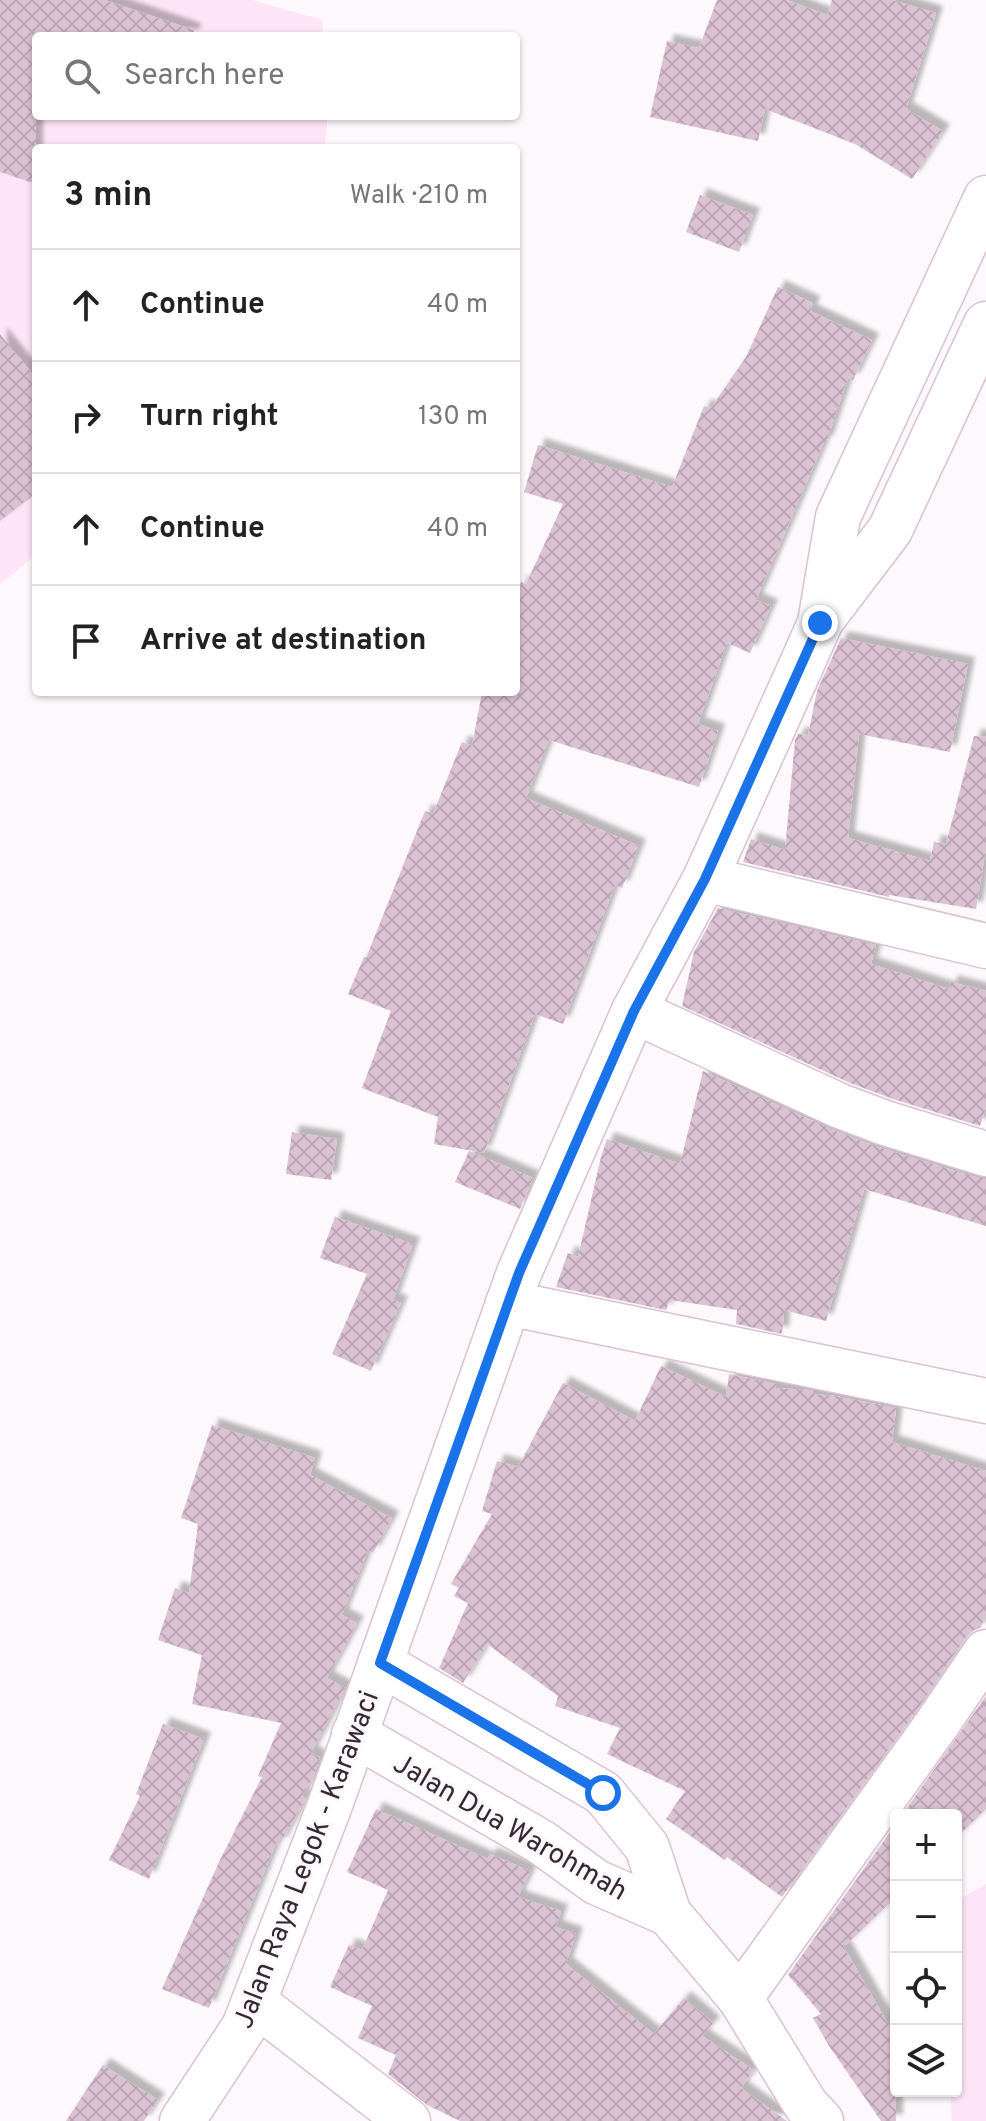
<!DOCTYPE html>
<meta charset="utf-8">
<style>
body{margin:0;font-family:Overpass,sans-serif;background:#f6f6f6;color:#222}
.controls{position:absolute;right:24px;bottom:24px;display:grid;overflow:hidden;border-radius:8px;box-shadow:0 2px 6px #0004}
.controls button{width:72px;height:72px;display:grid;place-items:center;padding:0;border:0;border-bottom:2px solid #e0e0e0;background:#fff;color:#222;font:40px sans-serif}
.stop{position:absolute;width:24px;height:24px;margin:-18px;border:6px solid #1a73e8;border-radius:50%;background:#fff}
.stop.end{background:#1a73e8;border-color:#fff;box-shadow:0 2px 8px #0008}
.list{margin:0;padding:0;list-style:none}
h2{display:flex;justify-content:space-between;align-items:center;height:104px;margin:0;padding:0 32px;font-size:34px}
h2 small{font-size:26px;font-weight:400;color:#767676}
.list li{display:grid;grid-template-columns:52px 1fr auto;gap:24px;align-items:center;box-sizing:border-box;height:112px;padding:0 32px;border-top:2px solid #e0e0e0}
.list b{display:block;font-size:30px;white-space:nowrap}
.list em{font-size:26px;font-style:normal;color:#767676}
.icon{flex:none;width:44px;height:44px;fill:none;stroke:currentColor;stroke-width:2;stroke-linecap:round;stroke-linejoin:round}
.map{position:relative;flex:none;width:986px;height:2121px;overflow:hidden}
.search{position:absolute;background:#fff;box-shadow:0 2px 6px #0004;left:32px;top:32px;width:488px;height:88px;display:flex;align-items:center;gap:20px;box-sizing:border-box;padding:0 28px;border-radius:8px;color:#767676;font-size:30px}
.panel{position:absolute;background:#fff;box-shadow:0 2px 6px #0004;left:32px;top:144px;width:488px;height:552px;border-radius:8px}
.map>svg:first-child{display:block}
</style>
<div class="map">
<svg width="986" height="2121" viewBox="0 0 986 2121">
<defs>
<pattern id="building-cross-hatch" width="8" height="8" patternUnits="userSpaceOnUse" patternTransform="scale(2)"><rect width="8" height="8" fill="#dac1d3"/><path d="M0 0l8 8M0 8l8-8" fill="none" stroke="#bca6b6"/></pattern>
<filter id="shadow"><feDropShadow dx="7" dy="-7" stdDeviation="2" flood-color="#0004"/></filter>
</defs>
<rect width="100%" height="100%" fill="#fdf8fb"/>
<!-- built -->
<g fill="#fee4f7">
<polygon points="0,0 253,0 322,20 323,36 36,36 36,116 327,116 327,129 324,148 36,148 36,555 0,584"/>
<polygon points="986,1884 986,2121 952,2121 950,2091 956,2091 956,1901"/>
</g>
<!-- building -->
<g fill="url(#building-cross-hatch)" filter="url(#shadow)">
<polygon points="0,0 105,0 194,30 193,36 36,36 36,184 0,172"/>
<polygon points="717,0 787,0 827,15 832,0 892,0 936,13 906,109 943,131 912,179 855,144 765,109 758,141 650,117 667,41 699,48"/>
<polygon points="700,195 753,215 739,252 686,232"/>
<polygon points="778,287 813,303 810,311 872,340 853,380 848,378 826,443 824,442 756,600 771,606 750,653 727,643 698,724 718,731 699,787 549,740 526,798 639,846 622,888 615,885 563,1024 535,1014 484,1153 434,1144 438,1117 362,1088 391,1011 348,994 364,957 366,958 425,811 433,814 462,742 472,746 482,692 516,692 516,600 521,582 526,584 563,504 524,492 538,445 672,487 704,406 711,408 746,357"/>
<polygon points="0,334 36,378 36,493 0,521"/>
<polygon points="841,638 968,664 950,752 859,734 848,838 930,861 934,842 946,844 974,736 986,737 986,848 976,909 889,895 889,897 743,862 751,839 785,850 795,740 798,734 808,735 817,691"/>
<polygon points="718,908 876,945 871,964 949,989 951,982 986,991 986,1107 980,1126 893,1099 850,1083 682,1006 694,952"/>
<polygon points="703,1071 831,1129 878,1147 979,1178 986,1178 986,1226 864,1189 826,1321 784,1310 782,1334 736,1324 737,1310 670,1300 666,1310 556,1287 568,1253 578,1257 601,1157 607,1139 680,1164"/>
<polygon points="292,1132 337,1139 331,1180 286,1174"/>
<polygon points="469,1151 533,1178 520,1209 455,1182"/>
<polygon points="335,1217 413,1244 393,1300 401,1303 371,1371 332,1354 367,1274 320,1258"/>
<polygon points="661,1366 726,1397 729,1374 776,1384 776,1388 809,1390 813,1391 813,1394 835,1396 896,1408 892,1442 986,1471 986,1615 980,1628 974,1630 965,1638 917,1710 782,1897 727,1857 725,1860 666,1819 685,1791 607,1754 620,1728 555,1706 558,1696 487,1644 463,1683 439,1668 468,1603 454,1596 459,1588 451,1584 492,1514 482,1511 497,1461 518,1467 563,1383 635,1421"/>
<polygon points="212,1425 315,1458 310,1475 392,1518 373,1553 368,1550 342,1615 357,1623 327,1678 345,1688 311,1753 320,1757 313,1777 302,1796 306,1798 280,1844 276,1843 209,2008 162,1989 220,1860 262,1777 258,1776 281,1723 192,1704 202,1655 158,1640 175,1588 189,1593 198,1524 181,1518"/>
<polygon points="986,1696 986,1809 956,1838 956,1815 902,1815"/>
<polygon points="163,1724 204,1739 149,1879 109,1860 140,1796 136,1794"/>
<polygon points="376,1809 488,1859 490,1854 530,1871 518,1897 561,1911 556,1927 576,1934 566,1964 654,2034 684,1998 713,2023 702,2036 754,2070 741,2088 787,2121 460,2121 427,2105 388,2074 396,2055 358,2038 372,2006 330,1987 349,1945 362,1950 388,1890 347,1872"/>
<polygon points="896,1824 896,1897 846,1945 841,1942 896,2038 896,2121 881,2121 829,2046 813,2018 821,2014 788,1975"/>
<polygon points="103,2065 158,2100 144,2121 66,2121"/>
</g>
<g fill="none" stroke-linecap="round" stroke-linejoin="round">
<!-- minor casing -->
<g stroke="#dac1d3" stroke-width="47">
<g id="minor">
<polyline points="705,879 986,946"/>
<polyline points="634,1011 840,1106 885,1123 986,1154"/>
<polyline points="508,1303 986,1401"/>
<polyline points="380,1663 603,1793 647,1847 669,1914 740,1998 806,2105 821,2121"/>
<polyline points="354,1734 541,1842 596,1882 669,1914"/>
<polyline points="740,1998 937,1724 986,1652"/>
<polyline points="254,2002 408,2121"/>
</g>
</g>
<!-- major casing -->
<g stroke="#dac1d3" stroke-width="47">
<g id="major">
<polyline points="823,618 890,530 986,324"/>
<polyline points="182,2121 244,2027 330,1805 519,1273 634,1011 705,879 801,666 820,623 838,517 986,198"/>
</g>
</g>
<!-- minor -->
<use href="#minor" stroke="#fff" stroke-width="44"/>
<!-- major -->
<use href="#major" stroke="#fff" stroke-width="44"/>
</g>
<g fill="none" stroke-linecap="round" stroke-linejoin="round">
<!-- route -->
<polyline stroke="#1a73e8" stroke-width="10" points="603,1793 380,1663 519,1273 634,1011 705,879 820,623"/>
</g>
<g text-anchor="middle" stroke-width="6" stroke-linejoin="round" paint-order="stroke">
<!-- street labels -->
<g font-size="28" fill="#342b32" stroke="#fdf8fb">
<text transform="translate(511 1826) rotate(30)" y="10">Jalan Dua Warohmah</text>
<text transform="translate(305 1859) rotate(-69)" y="10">Jalan Raya Legok - Karawaci</text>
</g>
</g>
</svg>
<div class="controls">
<button>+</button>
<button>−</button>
<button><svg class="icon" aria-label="locate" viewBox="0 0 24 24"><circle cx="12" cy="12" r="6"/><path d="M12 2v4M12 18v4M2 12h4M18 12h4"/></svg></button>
<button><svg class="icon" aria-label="layers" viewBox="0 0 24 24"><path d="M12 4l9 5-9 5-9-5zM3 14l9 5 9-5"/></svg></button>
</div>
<div class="stop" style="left:603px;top:1793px"></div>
<div class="stop end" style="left:820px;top:623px"></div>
<div class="search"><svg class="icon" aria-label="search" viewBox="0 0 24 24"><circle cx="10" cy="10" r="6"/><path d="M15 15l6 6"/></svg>Search here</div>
<section class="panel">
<h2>3 min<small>Walk · 210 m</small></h2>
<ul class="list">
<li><svg class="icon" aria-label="ahead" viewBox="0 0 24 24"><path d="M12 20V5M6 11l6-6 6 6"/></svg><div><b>Continue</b></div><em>40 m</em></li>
<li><svg class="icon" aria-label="right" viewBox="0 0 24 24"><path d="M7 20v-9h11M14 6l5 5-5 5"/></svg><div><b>Turn right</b></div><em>130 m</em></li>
<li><svg class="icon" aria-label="ahead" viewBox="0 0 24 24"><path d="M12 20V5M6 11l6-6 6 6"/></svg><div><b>Continue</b></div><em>40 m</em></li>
<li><svg class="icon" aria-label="arrive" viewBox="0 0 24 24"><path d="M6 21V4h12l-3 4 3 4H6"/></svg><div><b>Arrive at destination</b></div></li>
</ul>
</section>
</div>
